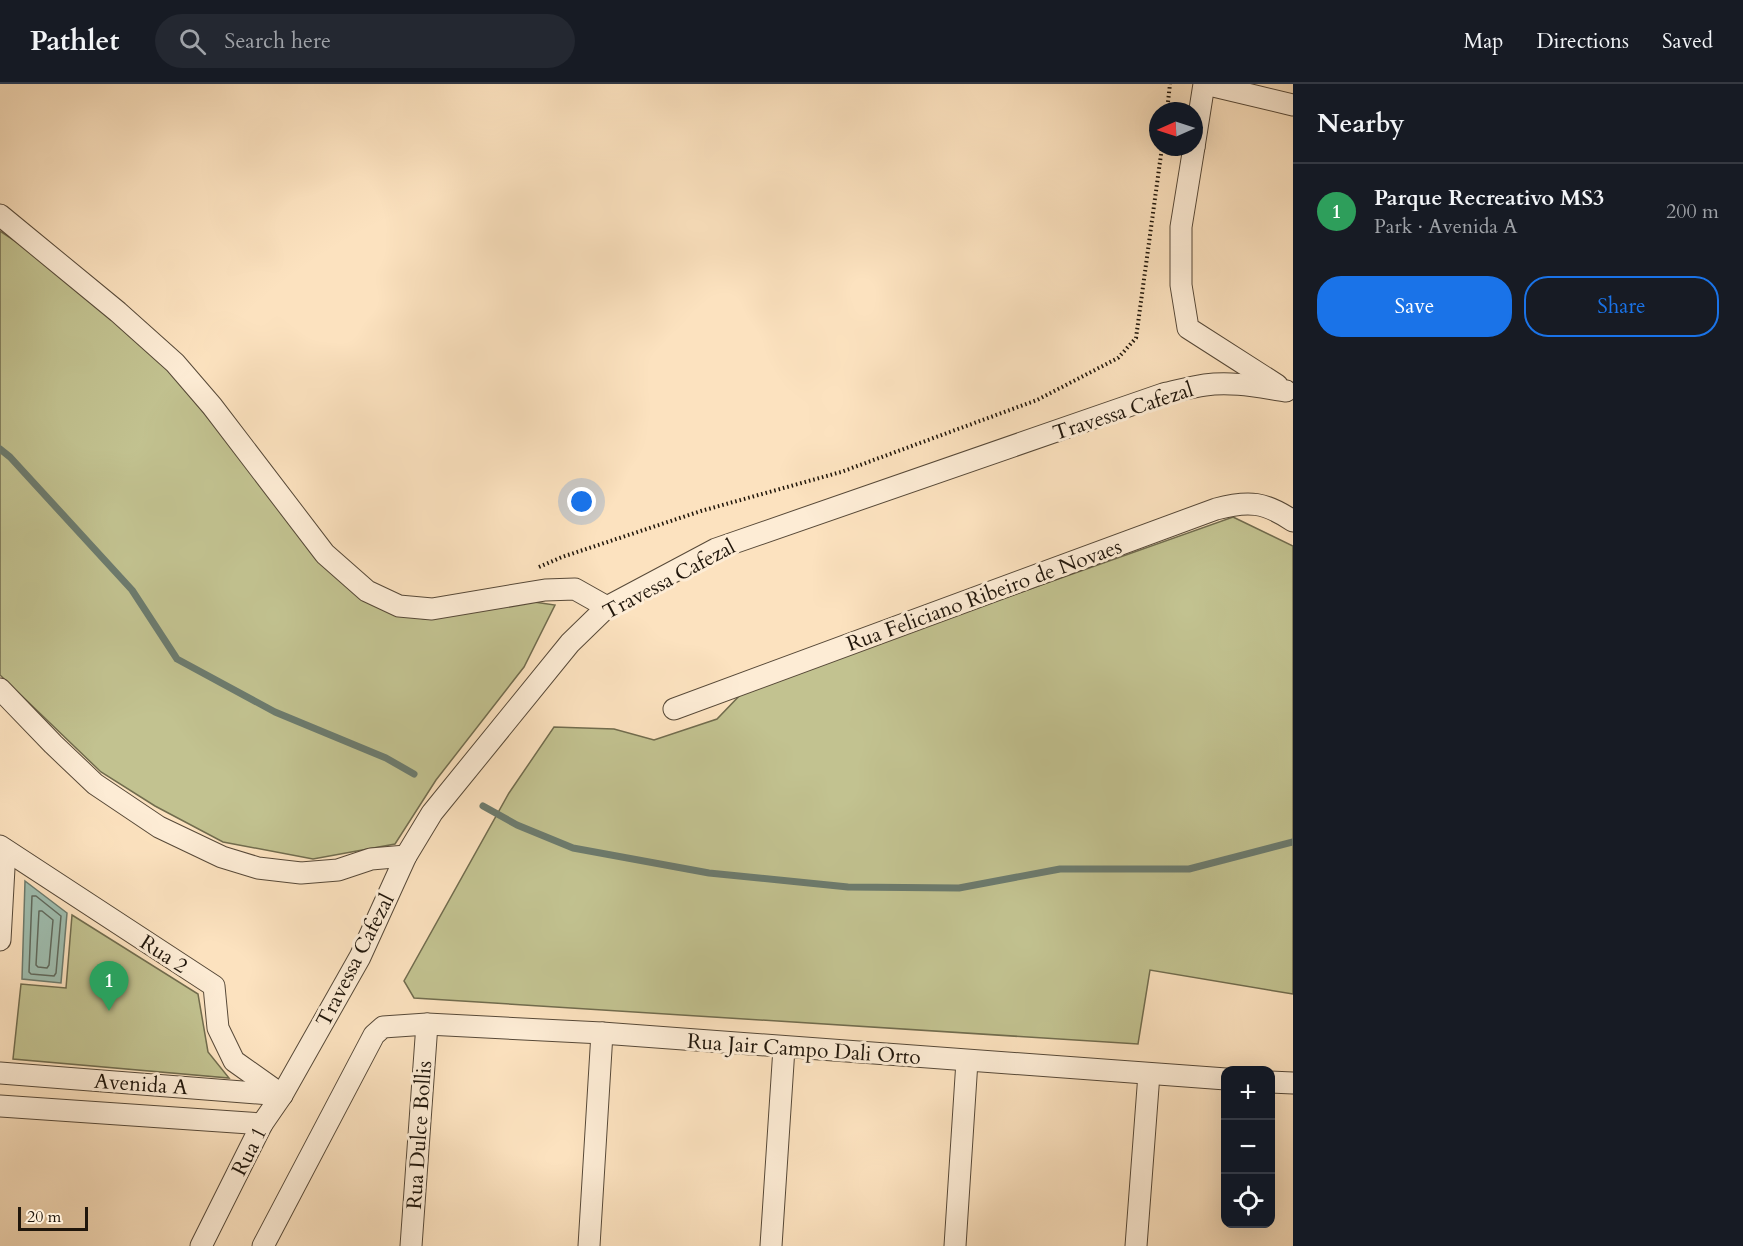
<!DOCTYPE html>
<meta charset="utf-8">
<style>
body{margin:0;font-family:Cardo,serif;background:#242831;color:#f1f3f6}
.controls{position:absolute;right:18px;bottom:18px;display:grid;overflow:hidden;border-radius:12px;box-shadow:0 6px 24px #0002}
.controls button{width:54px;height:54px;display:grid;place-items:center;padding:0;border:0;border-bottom:2px solid #363941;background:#171b24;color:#f1f3f6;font:30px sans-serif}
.compass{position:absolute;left:1149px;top:18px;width:54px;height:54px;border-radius:50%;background:#171b24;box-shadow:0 6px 24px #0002;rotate:267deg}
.scale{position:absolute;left:18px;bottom:15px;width:70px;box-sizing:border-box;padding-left:6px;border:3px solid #20160b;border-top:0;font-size:16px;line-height:21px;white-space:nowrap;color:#20160b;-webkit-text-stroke:4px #fdecd5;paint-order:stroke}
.you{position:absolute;left:582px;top:418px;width:21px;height:21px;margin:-15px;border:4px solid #fff;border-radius:50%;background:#1a73e8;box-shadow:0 0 0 9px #1a73e833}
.badge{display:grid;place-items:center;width:39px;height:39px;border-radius:50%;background:#1a73e8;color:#fff;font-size:20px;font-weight:700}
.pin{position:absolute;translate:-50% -50px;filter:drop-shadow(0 2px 3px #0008)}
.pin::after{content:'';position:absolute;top:32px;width:21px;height:18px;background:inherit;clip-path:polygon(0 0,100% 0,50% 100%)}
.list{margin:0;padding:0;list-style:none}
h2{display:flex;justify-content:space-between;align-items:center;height:78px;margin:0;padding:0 24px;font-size:26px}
h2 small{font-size:20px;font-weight:400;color:#9ea1a6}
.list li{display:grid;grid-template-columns:39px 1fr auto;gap:18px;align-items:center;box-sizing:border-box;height:96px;padding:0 24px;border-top:2px solid #363941}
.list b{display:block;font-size:22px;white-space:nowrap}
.list p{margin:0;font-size:20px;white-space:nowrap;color:#9ea1a6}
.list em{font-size:20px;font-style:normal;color:#9ea1a6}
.actions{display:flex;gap:12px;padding:18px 24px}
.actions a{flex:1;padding:14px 0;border:2px solid #1a73e8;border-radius:24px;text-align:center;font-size:21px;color:#1a73e8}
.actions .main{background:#1a73e8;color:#fff}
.icon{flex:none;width:33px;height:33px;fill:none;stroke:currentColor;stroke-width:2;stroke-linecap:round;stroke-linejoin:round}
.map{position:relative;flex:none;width:1293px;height:1162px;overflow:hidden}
header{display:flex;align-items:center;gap:36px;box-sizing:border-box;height:84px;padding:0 30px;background:#171b24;border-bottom:2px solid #363941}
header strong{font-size:28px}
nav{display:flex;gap:33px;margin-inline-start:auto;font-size:21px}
.search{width:420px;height:54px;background:#242831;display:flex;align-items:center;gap:15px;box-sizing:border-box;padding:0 21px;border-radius:33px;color:#9ea1a6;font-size:22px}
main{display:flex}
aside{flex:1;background:#171b24}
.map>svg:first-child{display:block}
</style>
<header>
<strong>Pathlet</strong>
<div class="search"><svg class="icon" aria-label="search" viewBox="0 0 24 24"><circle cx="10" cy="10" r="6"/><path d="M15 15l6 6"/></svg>Search here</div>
<nav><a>Map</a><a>Directions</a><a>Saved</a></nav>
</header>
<main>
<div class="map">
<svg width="1293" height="1162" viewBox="0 0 1293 1162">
<rect width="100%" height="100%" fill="#fce2bf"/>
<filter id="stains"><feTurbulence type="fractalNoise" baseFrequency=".00333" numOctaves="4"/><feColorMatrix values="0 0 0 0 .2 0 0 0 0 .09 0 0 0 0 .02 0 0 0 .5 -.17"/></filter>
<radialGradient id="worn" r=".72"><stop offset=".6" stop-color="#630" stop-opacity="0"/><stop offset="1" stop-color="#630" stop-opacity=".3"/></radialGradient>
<!-- green -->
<g fill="#c2c290" stroke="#716c4e" stroke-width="1.5">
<polygon points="0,147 45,177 167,285 246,379 399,530 425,535 534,518 555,521 524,583 436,696 395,760 313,775 223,758 155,722 101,688 0,591"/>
<polygon points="1233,433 1293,462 1293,910 1150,886 1138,960 414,914 404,897 509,709 554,643 614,645 654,656 717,635 745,606"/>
<polygon points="72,831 198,910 208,968 229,994 13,975 21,900 66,904"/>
</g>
<!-- water -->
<polygon fill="#9fbeb0" stroke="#6c7b6e" stroke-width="1.5" points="25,797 67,829 61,899 22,895"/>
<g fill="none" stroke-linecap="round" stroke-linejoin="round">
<!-- shore -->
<g stroke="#606a5e" stroke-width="1.5">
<polygon points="32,812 36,812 61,832 56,889 54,892 31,890 29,888"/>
<polygon points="39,827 42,827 53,836 49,881 47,884 38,883 36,881"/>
</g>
<!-- stream -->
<g stroke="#6c7b6e" stroke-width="7">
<polyline points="0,365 10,373 132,506 177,575 275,628 386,674 414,690"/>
<polyline points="483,722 517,741 573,764 709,789 848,803 959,804 1060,785 1189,785 1293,758"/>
</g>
<!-- minor casing -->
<g stroke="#574938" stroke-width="23">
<g id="minor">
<polyline points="1205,0 1293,21"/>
<polyline points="1194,63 1181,143 1181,201 1188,244 1277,301"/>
<polyline points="1194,63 1204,0"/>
<polyline points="0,131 118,228 175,279 212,322 325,470 367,507 399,522 432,525 545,506 575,505 607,523"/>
<polyline points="0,605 53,660 95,700 159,743 222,773 258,784 301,789 338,786 371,775 406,772"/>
<path d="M674,625L1216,425C1249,416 1265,418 1293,437"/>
<polyline points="0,762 214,902 218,944 234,977 282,1011"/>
<polyline points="0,856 5,766"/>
<polyline points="0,989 282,1011"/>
<polyline points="1270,998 1293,999"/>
<polyline points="0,1022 262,1040"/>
<path d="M201,1162L262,1040L282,1011L360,873L406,772L432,729L570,559L607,523L716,465L1163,310C1177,307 1191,303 1205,301C1232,297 1259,303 1286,307"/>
<polyline points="263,1162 374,951 383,943 427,940 602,949 1226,995"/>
<polyline points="411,1162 427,940"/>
<polyline points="589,1162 602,949"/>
<polyline points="771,1162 784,964"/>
<polyline points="955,1162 967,977"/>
<polyline points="1136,1162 1149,990"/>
</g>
</g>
<!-- path -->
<g stroke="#20160b" stroke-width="4" stroke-dasharray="1.5 3" stroke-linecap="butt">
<polyline points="1167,27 1170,0"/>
<polyline points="539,483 562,473 701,427 841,388 1037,316 1118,274 1136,254 1162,63"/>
</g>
<!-- minor -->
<use href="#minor" stroke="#fdecd5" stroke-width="21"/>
</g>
<g text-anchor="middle" stroke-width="6" stroke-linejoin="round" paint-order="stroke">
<!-- street labels -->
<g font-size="21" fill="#20160b" stroke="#fdecd5">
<text transform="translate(1123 327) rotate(-18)" y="7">Travessa Cafezal</text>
<text transform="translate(669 495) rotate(-28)" y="7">Travessa Cafezal</text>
<text transform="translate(984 511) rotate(-20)" y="7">Rua Feliciano Ribeiro de Novaes</text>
<text transform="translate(164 870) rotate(33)" y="7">Rua 2</text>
<text transform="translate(355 876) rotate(-63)" y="7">Travessa Cafezal</text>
<text transform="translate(804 965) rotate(4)" y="7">Rua Jair Campo Dali Orto</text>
<text transform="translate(141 1000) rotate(4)" y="7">Avenida A</text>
<text transform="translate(419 1051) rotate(-86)" y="7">Rua Dulce Bollis</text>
<text transform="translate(249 1067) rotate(-63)" y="7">Rua 1</text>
</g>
</g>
<rect width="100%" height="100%" filter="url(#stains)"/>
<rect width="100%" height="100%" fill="url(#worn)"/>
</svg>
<div class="controls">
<button>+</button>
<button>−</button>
<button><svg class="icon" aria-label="locate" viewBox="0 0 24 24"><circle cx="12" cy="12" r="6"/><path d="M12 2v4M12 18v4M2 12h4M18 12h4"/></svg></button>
</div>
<svg class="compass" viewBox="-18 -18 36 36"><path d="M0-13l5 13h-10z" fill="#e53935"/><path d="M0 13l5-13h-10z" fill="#9ea1a6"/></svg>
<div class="scale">20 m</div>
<div class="you"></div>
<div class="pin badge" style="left:109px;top:927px;background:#2e9e5b">1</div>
</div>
<aside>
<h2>Nearby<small></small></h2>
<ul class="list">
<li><span class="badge" style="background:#2e9e5b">1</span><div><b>Parque Recreativo MS3</b><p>Park · Avenida A</p></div><em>200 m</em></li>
</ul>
<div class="actions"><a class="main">Save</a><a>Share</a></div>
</aside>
</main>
